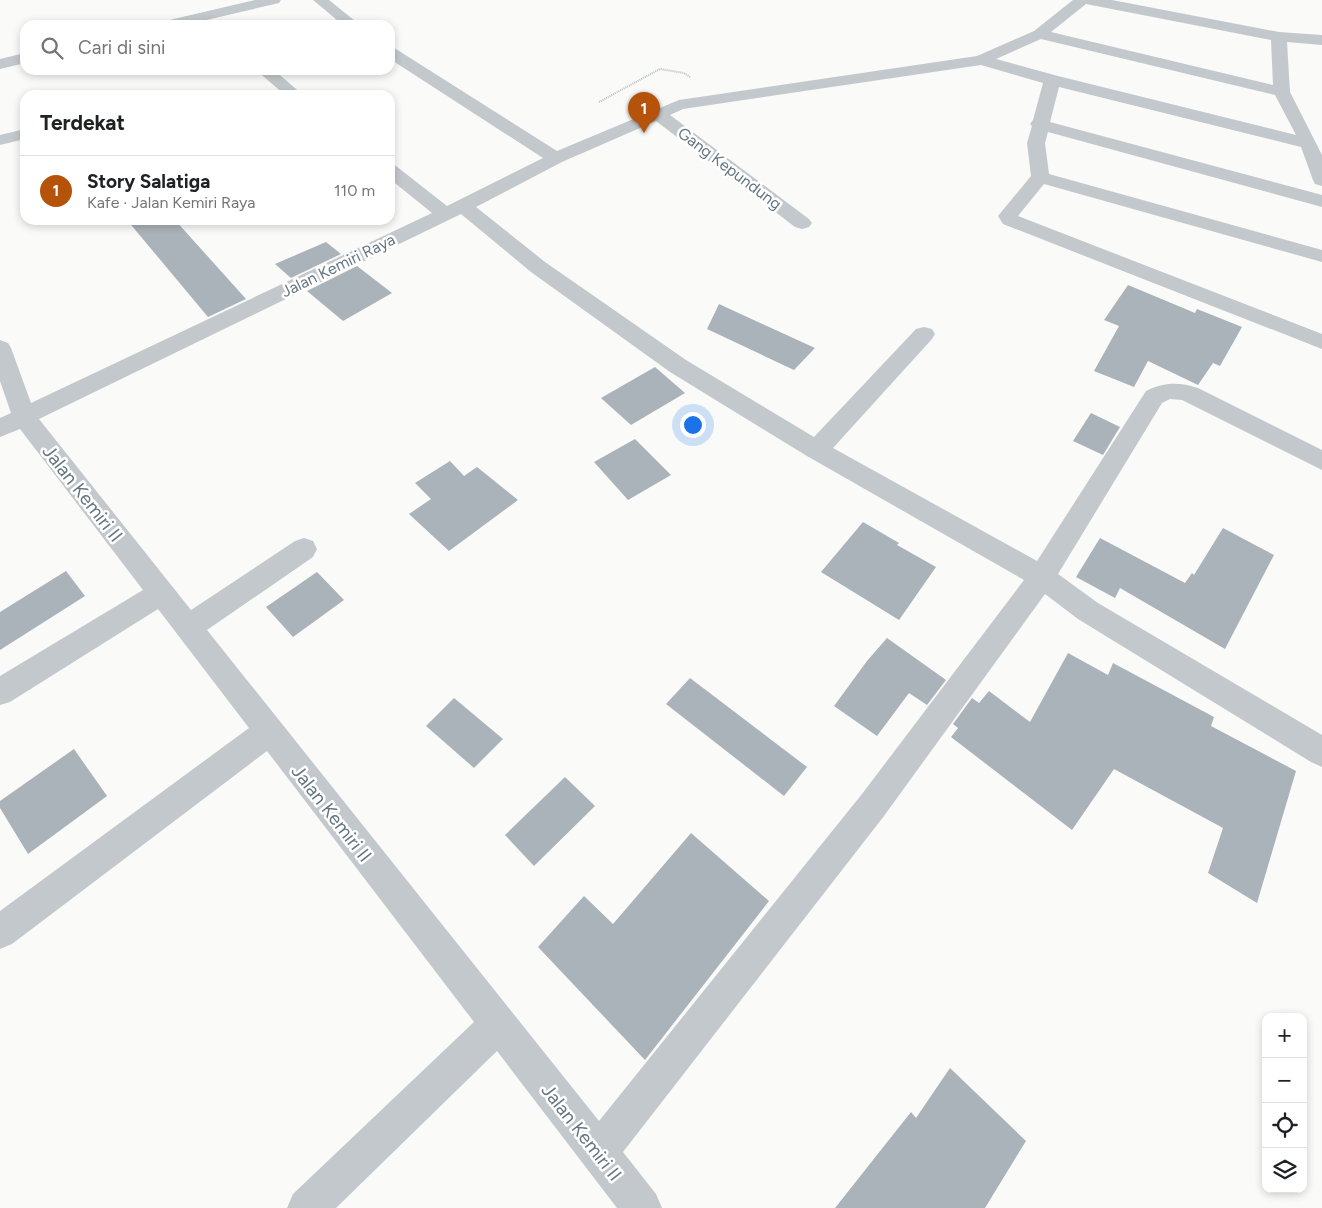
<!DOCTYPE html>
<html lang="id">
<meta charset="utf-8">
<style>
body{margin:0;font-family:Figtree,sans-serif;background:#f2f2f2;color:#202124}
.controls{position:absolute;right:15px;bottom:15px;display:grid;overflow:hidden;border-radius:10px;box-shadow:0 2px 8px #0003}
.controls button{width:45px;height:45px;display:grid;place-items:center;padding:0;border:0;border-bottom:1px solid #e0e0e0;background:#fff;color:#202124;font:25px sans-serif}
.you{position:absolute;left:692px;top:424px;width:18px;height:18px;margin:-12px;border:4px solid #fff;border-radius:50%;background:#1a73e8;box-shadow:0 0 0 8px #1a73e833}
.badge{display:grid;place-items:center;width:32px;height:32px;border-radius:50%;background:#b45309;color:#fff;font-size:16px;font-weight:700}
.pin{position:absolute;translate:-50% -41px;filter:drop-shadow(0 1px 2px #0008)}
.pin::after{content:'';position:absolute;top:26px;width:18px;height:15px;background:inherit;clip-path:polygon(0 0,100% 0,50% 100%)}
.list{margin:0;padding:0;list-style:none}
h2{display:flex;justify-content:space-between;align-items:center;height:65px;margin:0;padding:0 20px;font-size:21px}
h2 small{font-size:16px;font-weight:400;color:#757577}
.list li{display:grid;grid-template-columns:32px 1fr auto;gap:15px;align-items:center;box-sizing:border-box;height:70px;padding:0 20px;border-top:1px solid #e0e0e0}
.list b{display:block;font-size:19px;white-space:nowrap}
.list p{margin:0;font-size:16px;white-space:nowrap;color:#757577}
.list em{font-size:16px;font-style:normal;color:#757577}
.icon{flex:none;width:28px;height:28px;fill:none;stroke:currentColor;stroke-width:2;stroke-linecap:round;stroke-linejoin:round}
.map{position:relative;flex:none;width:1322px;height:1208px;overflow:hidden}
.search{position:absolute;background:#fff;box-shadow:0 2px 8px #0003;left:20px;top:20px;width:375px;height:55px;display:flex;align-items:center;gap:12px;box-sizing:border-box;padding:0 18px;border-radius:15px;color:#757577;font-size:19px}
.panel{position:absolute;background:#fff;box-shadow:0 2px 8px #0003;left:20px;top:90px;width:375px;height:135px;border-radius:15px}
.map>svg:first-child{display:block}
</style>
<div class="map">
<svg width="1322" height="1208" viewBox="0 0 1322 1208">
<rect width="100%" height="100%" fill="#fafaf8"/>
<!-- building -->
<g fill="#aab3b9">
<polygon points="127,220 175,220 246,299 208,317"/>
<polygon points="326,242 341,254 291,278 275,264"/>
<polygon points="357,266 392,293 343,321 307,291"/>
<polygon points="1128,285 1195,313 1197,309 1242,327 1220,366 1213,363 1198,385 1148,361 1134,387 1094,371 1119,326 1104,320"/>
<polygon points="719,304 815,348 794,370 707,329"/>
<polygon points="655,367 685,393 631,425 601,398"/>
<polygon points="1091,413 1120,427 1103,455 1073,441"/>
<polygon points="635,439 671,475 628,500 594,462"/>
<polygon points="450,461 464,476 477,467 518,500 449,551 409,514 431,499 415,483"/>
<polygon points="863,522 899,543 897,545 936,567 899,620 821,572"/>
<polygon points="1223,528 1274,555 1225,649 1120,588 1115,598 1076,577 1100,538 1185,583 1192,573 1194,575"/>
<polygon points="66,571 85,596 0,650 0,612"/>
<polygon points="317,572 344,600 293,637 266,607"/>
<polygon points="887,638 946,680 927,705 909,693 877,736 834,706 867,661"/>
<polygon points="1068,653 1108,675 1113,663 1214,717 1211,726 1296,771 1257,903 1208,873 1223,828 1114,769 1072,830 951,737 958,728 953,724 972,698 979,703 989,691 1030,722"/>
<polygon points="690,678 807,767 784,796 666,704"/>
<polygon points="454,698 503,739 474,768 426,726"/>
<polygon points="74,749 107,796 28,854 0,808 0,801"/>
<polygon points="565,777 595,806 534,866 505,835"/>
<polygon points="691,833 769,901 645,1060 538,947 584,896 613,924"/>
<polygon points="950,1068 1026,1141 985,1208 835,1208 911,1112 916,1118"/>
</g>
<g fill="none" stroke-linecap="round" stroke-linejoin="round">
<!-- path -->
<polyline stroke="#bbbfc2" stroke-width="2" stroke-dasharray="1 1" stroke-linecap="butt" points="599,102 660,69 684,73 690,77"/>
<!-- minor -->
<g fill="#c3c8cc" fill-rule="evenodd">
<polygon points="255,0 281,0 279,3 185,25 158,25 161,22"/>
<polygon points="313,0 329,0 360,25 343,25"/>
<path d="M1073,0H1112L1279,32L1322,35V45L1287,42L1290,92L1322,155V186L1315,184L1313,180L1301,147L1059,87L1050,122L1322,195V207L1048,132L1045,143L1049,174L1322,250V262L1044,184L1018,216L1322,334V349L1003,224L998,216L1031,176L1027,143L1032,126L1030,124L1033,120L1043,83L981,65L683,109L670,115L809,219L812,223L809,227L802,229L795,227L656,121L562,162L476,207L545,262L686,360L814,437L916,329L924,327L932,329L935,334L932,339L833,448L1037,561L1146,391C1164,382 1179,382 1198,388L1322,450V470L1182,400L1170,399L1162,403L1058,574L1098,603L1322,735V767L1311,762L1078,619L1045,594L884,816L623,1152L656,1194L662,1208H617L497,1051L336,1208H287L293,1194L474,1022L267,751L12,944L0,949V911L249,728L158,609L10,702L0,705V676L143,590L20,429L0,437V418L11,413L0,381V340L8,343L11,348L31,403L432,213L390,179V165L396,166L447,206L543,158L390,59V47L396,49L557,151L679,100L977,56L1034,31ZM1086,4L1271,40L1273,85L1051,32ZM1041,39L1275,95L1296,135L1058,76L996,59ZM461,214L531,272L670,372L807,456L1024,580L862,794L599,1121L207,630L313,557L317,549L313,541L304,538L295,541L191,610L39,419Z"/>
<polygon points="25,53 25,63 0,69 0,59"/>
<polygon points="256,70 274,70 303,95 285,95"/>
<polygon points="25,129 25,139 0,145 0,135"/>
</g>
</g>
<g text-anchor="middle" stroke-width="5" stroke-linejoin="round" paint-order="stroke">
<!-- far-street labels -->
<g font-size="16" fill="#657683" stroke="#fff">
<text transform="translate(730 168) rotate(37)" y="6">Gang Kepundung</text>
<text transform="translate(338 265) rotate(-26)" y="6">Jalan Kemiri Raya</text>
</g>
<!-- street labels -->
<g font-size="19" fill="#657683" stroke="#fff">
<text transform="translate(83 493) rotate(52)" y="7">Jalan Kemiri II</text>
<text transform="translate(332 813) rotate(52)" y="7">Jalan Kemiri II</text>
<text transform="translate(582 1132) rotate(52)" y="7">Jalan Kemiri II</text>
</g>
</g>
</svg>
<div class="controls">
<button>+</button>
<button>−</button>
<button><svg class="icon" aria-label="locate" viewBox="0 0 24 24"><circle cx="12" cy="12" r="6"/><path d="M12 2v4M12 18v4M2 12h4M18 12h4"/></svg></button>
<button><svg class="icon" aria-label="layers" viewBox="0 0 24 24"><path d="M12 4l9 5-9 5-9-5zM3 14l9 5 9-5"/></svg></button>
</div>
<div class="you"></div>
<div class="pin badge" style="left:644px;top:133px">1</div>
<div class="search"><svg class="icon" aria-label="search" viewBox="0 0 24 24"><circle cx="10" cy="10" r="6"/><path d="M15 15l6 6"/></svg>Cari di sini</div>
<section class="panel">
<h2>Terdekat<small></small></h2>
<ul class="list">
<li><span class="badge">1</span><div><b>Story Salatiga</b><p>Kafe · Jalan Kemiri Raya</p></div><em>110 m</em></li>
</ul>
</section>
</div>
